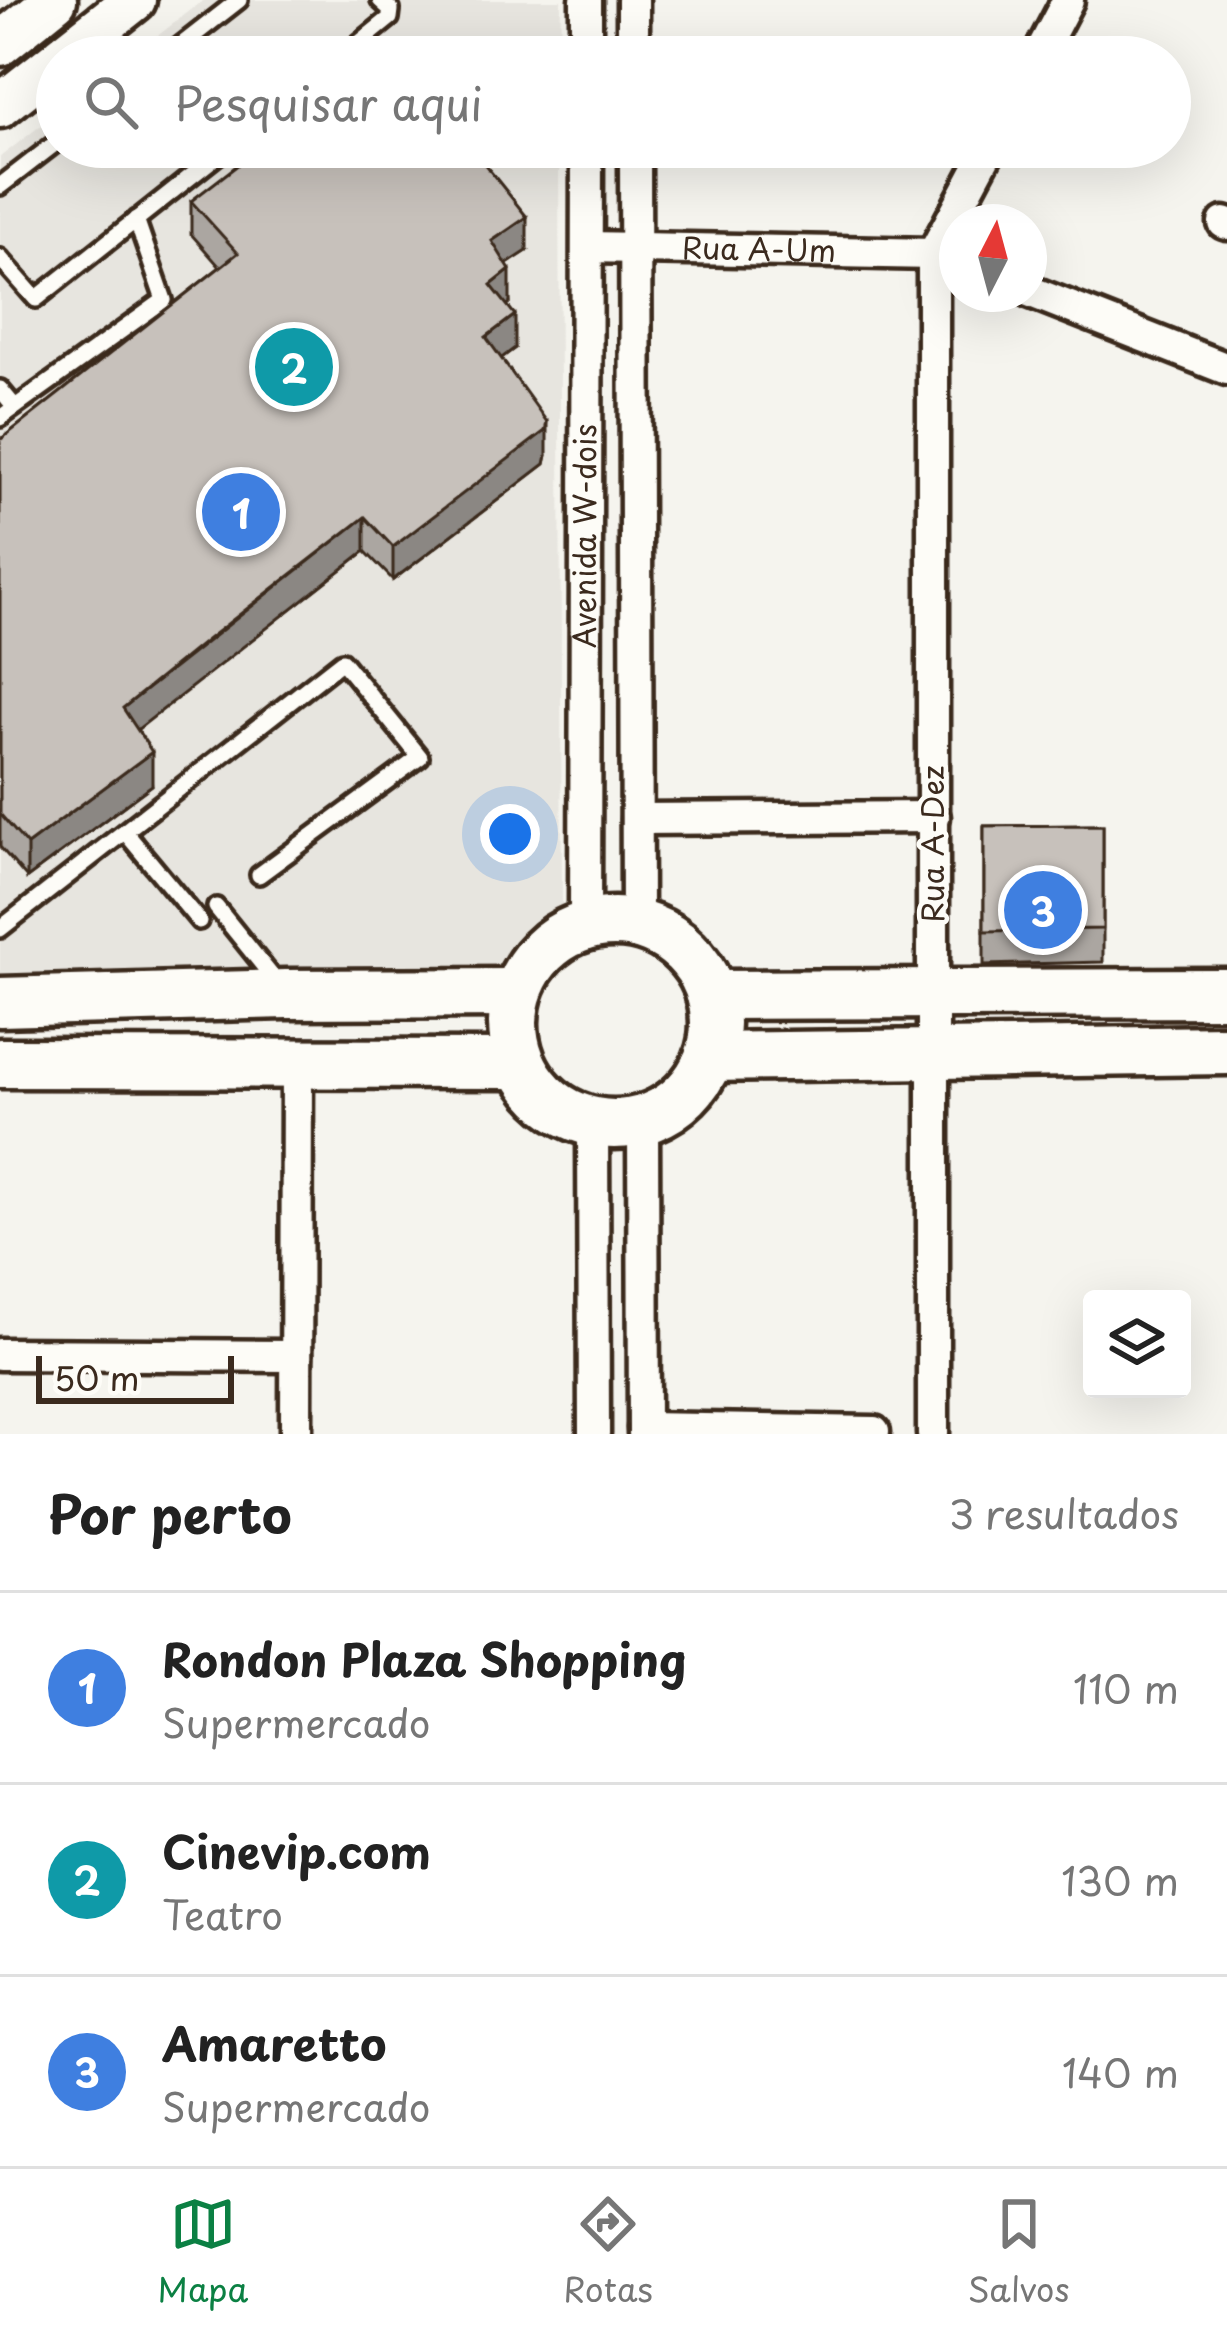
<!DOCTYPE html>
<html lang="pt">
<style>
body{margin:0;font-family:"Playpen Sans",sans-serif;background:#f2f2f2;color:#222}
.controls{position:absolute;right:36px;bottom:36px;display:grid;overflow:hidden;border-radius:12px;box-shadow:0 12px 48px #0002}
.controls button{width:108px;height:108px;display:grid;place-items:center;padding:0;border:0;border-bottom:3px solid #e0e0e0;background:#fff;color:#222;font:60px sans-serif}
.compass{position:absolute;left:939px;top:204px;width:108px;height:108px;border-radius:50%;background:#fff;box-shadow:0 12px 48px #0002;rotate:6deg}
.scale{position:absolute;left:36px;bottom:30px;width:198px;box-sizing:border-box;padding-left:12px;border:6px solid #3b2a1e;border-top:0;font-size:33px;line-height:42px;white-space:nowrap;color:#3b2a1e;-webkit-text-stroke:9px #fdfcf7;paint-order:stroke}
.you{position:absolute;left:510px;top:834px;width:42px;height:42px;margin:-30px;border:9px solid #fff;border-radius:50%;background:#1a73e8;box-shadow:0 0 0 18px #1a73e833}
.badge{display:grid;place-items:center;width:78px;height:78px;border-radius:50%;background:#0b8043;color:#fff;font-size:39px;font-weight:700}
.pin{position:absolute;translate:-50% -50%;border:6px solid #fff;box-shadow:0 3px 12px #0006}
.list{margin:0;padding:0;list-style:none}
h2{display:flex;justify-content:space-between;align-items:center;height:156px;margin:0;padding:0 48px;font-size:51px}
h2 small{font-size:39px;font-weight:400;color:#767676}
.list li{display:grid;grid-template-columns:78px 1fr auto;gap:36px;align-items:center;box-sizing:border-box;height:192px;padding:0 48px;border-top:3px solid #e0e0e0}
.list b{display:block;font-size:45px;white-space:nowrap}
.list p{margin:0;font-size:39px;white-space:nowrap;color:#767676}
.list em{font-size:39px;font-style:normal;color:#767676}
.icon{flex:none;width:66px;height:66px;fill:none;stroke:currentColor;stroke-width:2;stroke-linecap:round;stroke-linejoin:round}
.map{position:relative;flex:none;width:1227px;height:1434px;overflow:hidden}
.search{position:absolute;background:#fff;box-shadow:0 12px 48px #0002;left:36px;right:36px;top:36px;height:132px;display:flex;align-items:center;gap:30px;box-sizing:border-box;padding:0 42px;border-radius:66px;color:#767676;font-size:45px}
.sheet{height:732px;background:#fff}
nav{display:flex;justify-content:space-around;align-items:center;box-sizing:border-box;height:168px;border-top:3px solid #e0e0e0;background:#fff;font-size:33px;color:#767676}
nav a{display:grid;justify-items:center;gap:6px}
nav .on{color:#0b8043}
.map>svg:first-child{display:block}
</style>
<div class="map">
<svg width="1227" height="1434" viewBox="0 0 1227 1434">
<rect width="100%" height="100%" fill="#f5f4ee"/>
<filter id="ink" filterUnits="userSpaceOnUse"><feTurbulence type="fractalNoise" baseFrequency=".00833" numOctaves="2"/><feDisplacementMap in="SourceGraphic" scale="24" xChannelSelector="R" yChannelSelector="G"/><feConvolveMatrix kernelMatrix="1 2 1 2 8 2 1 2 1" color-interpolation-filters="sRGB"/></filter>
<g filter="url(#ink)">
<!-- built -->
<g fill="#e7e5df">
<polygon points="204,0 561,0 560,57 130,57"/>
<polygon points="57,113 57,147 559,147 562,924 541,934 507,974 0,977 0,157"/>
</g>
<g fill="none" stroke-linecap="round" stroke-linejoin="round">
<!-- service casing -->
<g stroke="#3b2a1e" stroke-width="24">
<g id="service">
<polyline points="166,57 239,0"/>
<polyline points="342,57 390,18 391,10 380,0"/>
<polyline points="0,186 57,142"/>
<polyline points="0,258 36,299 228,147"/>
<polyline points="0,389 15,407"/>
<polyline points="0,418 164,300 136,219"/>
<polyline points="125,832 199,921"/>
<polyline points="216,907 278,984"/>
<polyline points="0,929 342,661 420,757 259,875"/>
</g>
</g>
<!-- minor casing -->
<g stroke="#3b2a1e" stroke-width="39">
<g id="minor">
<polyline points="586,0 586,57"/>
<polyline points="633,0 633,57"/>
<polyline points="1038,57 1068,0"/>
<polyline points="635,147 637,924"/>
<polyline points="1224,223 1227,224"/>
<path id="s1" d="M588,247L933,254L957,263"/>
<polyline points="1029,291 1227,369"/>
<polyline points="637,819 934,817"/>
<path id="s2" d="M585,926L587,147"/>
<polyline points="643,1119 644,1434"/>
<polyline points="593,1121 594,1434"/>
<polyline points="0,1354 296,1356"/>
<polyline points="644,1428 874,1432"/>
<polyline points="296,1434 297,1061"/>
<polyline points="933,1434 933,254 990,147"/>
</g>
</g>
<!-- secondary casing -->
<g stroke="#3b2a1e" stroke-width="51">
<g id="secondary">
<polyline points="0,44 55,0"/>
<polyline points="62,57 134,0"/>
<polyline points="0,106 57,61"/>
</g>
</g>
<!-- primary casing -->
<g stroke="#3b2a1e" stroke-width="57">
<g id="primary">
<circle cx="614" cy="1023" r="101"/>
<polyline points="711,995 1227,993"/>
<polyline points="0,1002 286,994 517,993"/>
<polyline points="710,1057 1227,1050"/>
<polyline points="0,1063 521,1064"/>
</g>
</g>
<!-- service -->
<use href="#service" stroke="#fdfcf7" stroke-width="15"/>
<!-- minor -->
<use href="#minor" stroke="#fdfcf7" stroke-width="30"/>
<!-- secondary -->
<use href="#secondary" stroke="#fdfcf7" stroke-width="42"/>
<!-- primary -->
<use href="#primary" stroke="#fdfcf7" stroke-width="48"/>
</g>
<!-- wall -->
<g fill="#aba6a1" stroke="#3b2a1e" stroke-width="3">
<polygon points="191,201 527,251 506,264 510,303 507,305 515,348 501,358 547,455 545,464 393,580 365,551 137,729 152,785 27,878 0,847 0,440 220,267 191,234"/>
<polygon points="1103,825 1103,962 984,965 984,826"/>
</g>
<!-- shaded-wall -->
<g fill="#8b8783" stroke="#3b2a1e" stroke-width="3">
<polygon points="527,217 527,251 492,274 492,241"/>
<polygon points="510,270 510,303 491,319 491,285"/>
<polygon points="515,315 515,348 486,370 486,337"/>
<polygon points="547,422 547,455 545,464 393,580 393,547"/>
<polygon points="365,517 365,551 123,741 123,708"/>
<polygon points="152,752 152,785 27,878 27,845"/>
</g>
<!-- building -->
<g fill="#c7c1bb" stroke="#3b2a1e" stroke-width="3">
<polygon points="392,46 401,57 378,57"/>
<polygon points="261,147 471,147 527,217 492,241 510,270 491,285 515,315 486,337 547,422 545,431 393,547 365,517 208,639 123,708 152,752 27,845 0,814 0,440 238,253 191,201"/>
<polygon points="1103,825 1103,929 984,931 984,826"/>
</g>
</g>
<g text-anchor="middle" stroke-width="9" stroke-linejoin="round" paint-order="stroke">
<!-- street labels -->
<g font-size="30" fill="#3b2a1e" stroke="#fdfcf7">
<text dy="10" stroke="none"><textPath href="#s1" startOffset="171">Rua A-Um</textPath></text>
<text dy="10" stroke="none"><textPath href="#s2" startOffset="390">Avenida W-dois</textPath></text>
<text transform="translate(934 844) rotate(-90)" y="10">Rua A-Dez</text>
</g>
</g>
</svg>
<div class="controls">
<button><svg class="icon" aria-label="layers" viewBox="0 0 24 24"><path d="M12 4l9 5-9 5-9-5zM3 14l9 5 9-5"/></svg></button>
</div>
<svg class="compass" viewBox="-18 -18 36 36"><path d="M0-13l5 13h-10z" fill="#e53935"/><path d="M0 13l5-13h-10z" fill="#767676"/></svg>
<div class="scale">50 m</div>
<div class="you"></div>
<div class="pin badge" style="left:241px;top:512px;background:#3f7fe0">1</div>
<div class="pin badge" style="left:294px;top:367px;background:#0f9aa8">2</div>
<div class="pin badge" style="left:1043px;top:910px;background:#3f7fe0">3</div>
<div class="search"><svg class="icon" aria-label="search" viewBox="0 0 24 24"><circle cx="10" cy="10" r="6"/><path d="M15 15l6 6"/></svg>Pesquisar aqui</div>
</div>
<section class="sheet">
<h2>Por perto<small>3 resultados</small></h2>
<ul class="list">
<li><span class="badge" style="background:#3f7fe0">1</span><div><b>Rondon Plaza Shopping</b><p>Supermercado</p></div><em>110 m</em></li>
<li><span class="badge" style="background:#0f9aa8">2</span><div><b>Cinevip.com</b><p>Teatro</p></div><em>130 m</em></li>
<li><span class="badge" style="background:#3f7fe0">3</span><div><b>Amaretto</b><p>Supermercado</p></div><em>140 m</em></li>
</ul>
</section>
<nav>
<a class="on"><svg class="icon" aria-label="map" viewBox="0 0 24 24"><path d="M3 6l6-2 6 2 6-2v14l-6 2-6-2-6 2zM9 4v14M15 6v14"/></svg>Mapa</a>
<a><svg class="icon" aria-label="directions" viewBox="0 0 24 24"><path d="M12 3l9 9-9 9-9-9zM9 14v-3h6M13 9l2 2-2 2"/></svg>Rotas</a>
<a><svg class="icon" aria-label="saved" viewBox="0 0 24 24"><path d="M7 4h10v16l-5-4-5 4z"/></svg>Salvos</a>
</nav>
